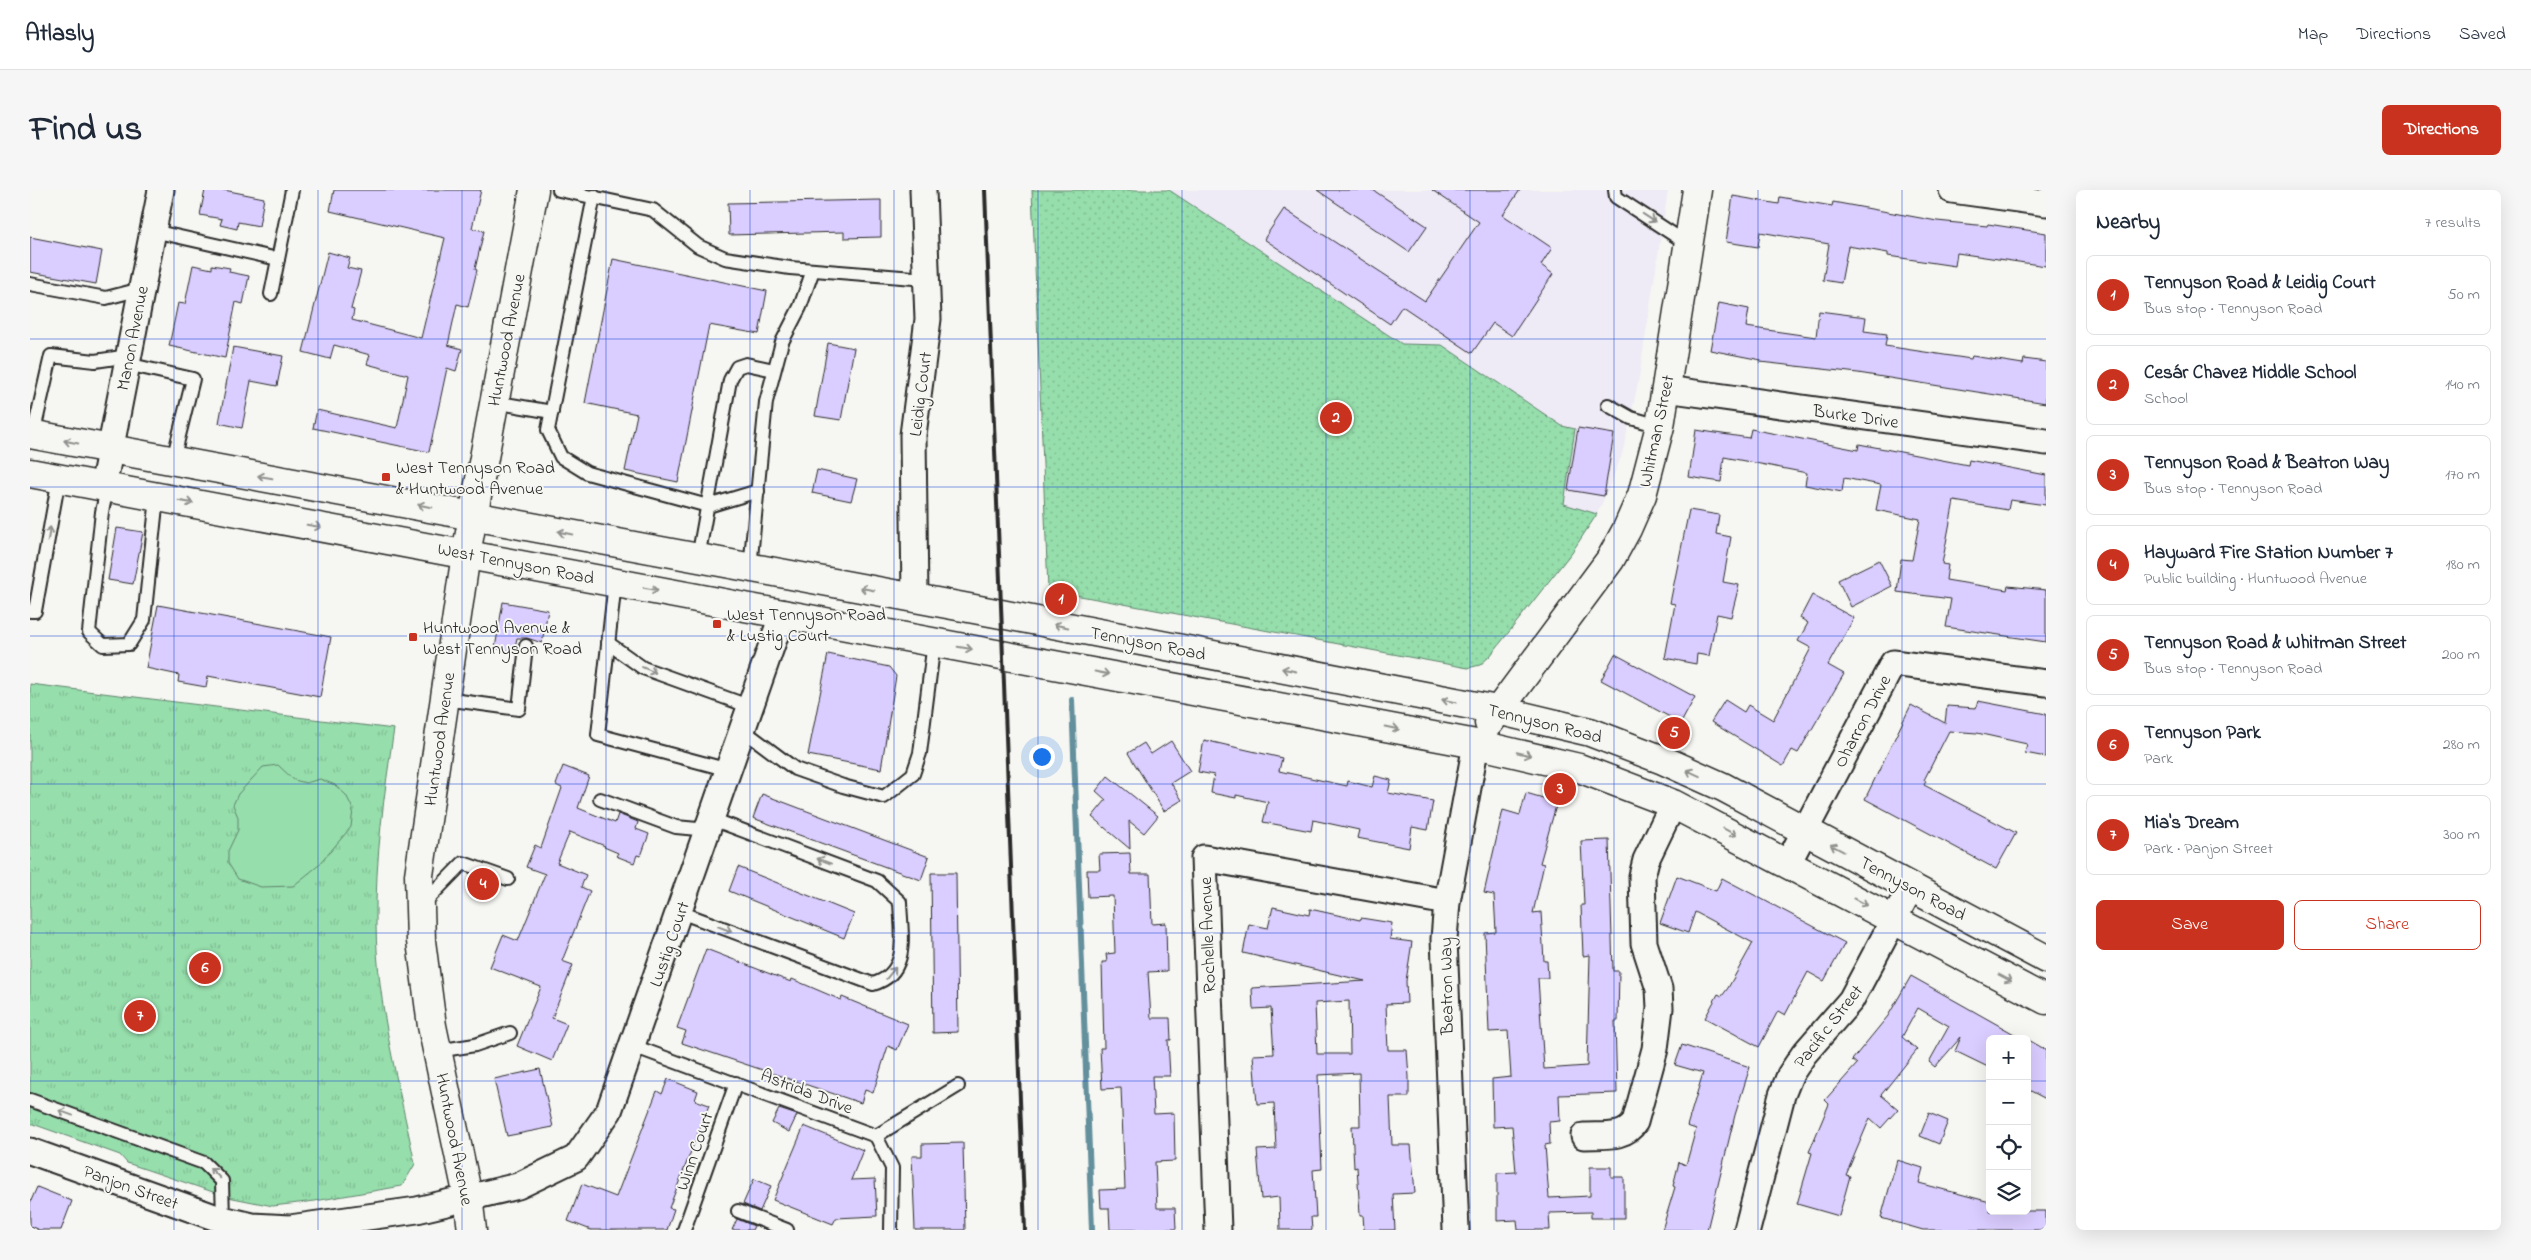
<!DOCTYPE html>
<meta charset="utf-8">
<style>
body{margin:0;font-family:"Indie Flower",sans-serif;background:#f6f6f7;color:#1f2937}
.controls{position:absolute;right:15px;bottom:15px;display:grid;overflow:hidden;border-radius:8px;box-shadow:0 5px 20px #0002}
.controls button{width:45px;height:45px;display:grid;place-items:center;padding:0;border:0;border-bottom:1px solid #e0e1e3;background:#fff;color:#1f2937;font:25px sans-serif}
.you{position:absolute;left:1011px;top:566px;width:18px;height:18px;margin:-12px;border:4px solid #fff;border-radius:50%;background:#1a73e8;box-shadow:0 0 0 8px #1a73e833}
.badge{display:grid;place-items:center;width:32px;height:32px;border-radius:50%;background:#c8321e;color:#fff;font-size:16px;font-weight:700}
.pin{position:absolute;translate:-50% -50%;border:2px solid #fff;box-shadow:0 1px 5px #0006}
.list{margin:0;padding:0;list-style:none}
h2{display:flex;justify-content:space-between;align-items:center;height:65px;margin:0;padding:0 20px;font-size:21px}
h2 small{font-size:16px;font-weight:400;color:#747a83}
.list li{display:grid;grid-template-columns:32px 1fr auto;gap:15px;align-items:center;box-sizing:border-box;height:80px;margin:0 10px 10px;padding:0 10px;border:1px solid #e0e1e3;border-radius:8px}
.list b{display:block;font-size:19px;white-space:nowrap}
.list p{margin:0;font-size:16px;white-space:nowrap;color:#747a83}
.list em{font-size:16px;font-style:normal;color:#747a83}
.actions{display:flex;gap:10px;padding:15px 20px}
.actions a{flex:1;padding:11px 0;border:1px solid #c8321e;border-radius:8px;text-align:center;font-size:18px;color:#c8321e}
.actions .main{background:#c8321e;color:#fff}
.icon{flex:none;width:28px;height:28px;fill:none;stroke:currentColor;stroke-width:2;stroke-linecap:round;stroke-linejoin:round}
.map{position:relative;flex:none;width:2016px;height:1040px;overflow:hidden;border-radius:8px}
header{display:flex;align-items:center;gap:30px;box-sizing:border-box;height:70px;padding:0 25px;background:#fff;border-bottom:1px solid #e0e1e3}
header strong{font-size:24px}
nav{display:flex;gap:28px;margin-inline-start:auto;font-size:18px}
.intro{display:flex;align-items:center;justify-content:space-between;box-sizing:border-box;height:120px;padding:0 30px}
h1{margin:0;font-size:35px}
.button{padding:12px 22px;border-radius:8px;background:#c8321e;color:#fff;font-size:18px;font-weight:700}
main{display:flex;gap:30px;padding:0 30px}
aside{flex:1;background:#fff;border-radius:8px;box-shadow:0 5px 20px #0002}
.map>svg:first-child{display:block}
</style>
<header>
<strong>Atlasly</strong>
<nav><a>Map</a><a>Directions</a><a>Saved</a></nav>
</header>
<div class="intro"><h1>Find us</h1><a class="button">Directions</a></div>
<main>
<div class="map">
<svg width="2016" height="1040" viewBox="0 0 2016 1040">
<defs>
<pattern id="grass-dots" width="8" height="8" patternUnits="userSpaceOnUse" patternTransform="scale(1.25)"><rect width="8" height="8" fill="#96deac"/><path d="M2 2h.1M6 6h.1" fill="none" stroke="#81bf94" stroke-width="1.8" stroke-linecap="round"/></pattern>
<pattern id="park-tufts" width="24" height="20" patternUnits="userSpaceOnUse" patternTransform="scale(1.25)"><rect width="24" height="20" fill="#96deac"/><path d="M3 7l-1-3M5 7V3M7 7l1-3M15 17l-1-3M17 17v-4M19 17l1-3" fill="none" stroke="#81bf94"/></pattern>
</defs>
<rect width="100%" height="100%" fill="#f6f6f2"/>
<filter id="ink" filterUnits="userSpaceOnUse"><feTurbulence type="fractalNoise" baseFrequency=".02" numOctaves="2"/><feDisplacementMap in="SourceGraphic" scale="10" xChannelSelector="R" yChannelSelector="G"/><feConvolveMatrix kernelMatrix="1 2 1 2 8 2 1 2 1" color-interpolation-filters="sRGB"/></filter>
<g filter="url(#ink)">
<!-- built -->
<polygon fill="#eeeaf6" points="1002,0 1638,0 1608,193 1592,264 1579,298 1567,324 1542,362 1460,466 1450,475 1438,478 1018,400"/>
<!-- grass -->
<polygon fill="url(#grass-dots)" stroke="#60846c" points="1002,0 1139,0 1372,154 1412,155 1532,236 1545,239 1534,314 1567,324 1542,362 1460,466 1450,475 1438,478 1018,400"/>
<!-- park -->
<path fill="url(#park-tufts)" stroke="#60846c" d="M0,494L364,539C354,604 345,669 346,735C347,816 369,896 385,974L372,996L285,1011L243,1016L198,1007L97,973L90,965L0,933Z"/>
<!-- garden -->
<polygon fill="#96deac" stroke="#60846c" points="248,575 264,590 276,593 290,589 305,595 316,605 323,619 321,637 289,675 263,696 231,697 208,689 198,673 198,661 208,640 208,627 203,615 208,604 233,577"/>
<g fill="none" stroke-linecap="round" stroke-linejoin="round">
<!-- stream -->
<polyline stroke="#63909c" stroke-width="6" points="1042,510 1062,1040"/>
</g>
<!-- building -->
<g fill="#dacdff" stroke="#2b2b2b" fill-rule="evenodd">
<polygon points="175,0 194,0 234,8 229,36 208,32 207,39 190,35 192,29 170,25"/>
<polygon points="304,0 451,0 442,38 454,41 445,79 447,80 438,117 427,114 418,155 432,159 426,181 417,178 399,262 283,238 287,220 367,238 378,185 337,174 340,165 304,155 300,169 273,162 298,62 320,68 317,78 331,81 321,119 324,120 322,130 391,148 415,48 300,21"/>
<polygon points="1287,0 1343,0 1397,36 1379,62"/>
<polygon points="1402,0 1490,0 1473,25 1522,58 1511,75 1523,84 1482,146 1463,133 1442,163 1372,116 1360,134 1234,49 1254,19 1395,111 1449,32"/>
<polygon points="1703,6 1749,14 1750,7 1802,16 1803,12 1907,31 1957,36 1958,34 2016,43 2016,76 1927,63 1925,76 1858,66 1858,63 1818,56 1811,93 1793,90 1799,54 1730,42 1728,57 1696,52"/>
<polygon points="851,10 851,47 814,48 814,42 699,45 698,13"/>
<polygon points="0,47 72,61 66,94 0,82"/>
<polygon points="583,69 737,101 729,144 679,135 648,292 595,281 607,224 555,213"/>
<polygon points="163,75 182,79 182,75 200,78 199,82 219,86 213,114 206,112 195,168 139,156 148,113 155,114"/>
<polygon points="1689,113 1719,119 1716,137 1786,147 1789,121 1836,127 1834,141 1857,144 1855,156 1941,169 1942,166 1993,174 1994,169 2016,172 2016,213 1828,183 1730,172 1731,170 1680,160"/>
<polygon points="798,153 824,158 811,230 785,226"/>
<polygon points="203,157 253,166 247,196 221,191 212,238 189,233"/>
<polygon points="1548,238 1584,244 1574,306 1538,300"/>
<polygon points="1721,239 1828,260 1829,254 1938,275 1939,270 2016,285 2016,315 1980,310 1978,320 1924,311 1912,374 1918,375 1916,390 1977,400 1978,396 2016,400 2016,452 1916,437 1921,409 1867,402 1871,369 1882,370 1890,329 1846,320 1851,295 1814,288 1812,302 1775,295 1777,283 1694,267 1691,292 1659,287 1666,240 1719,248"/>
<polygon points="787,280 827,289 821,311 782,303"/>
<polygon points="1659,320 1689,325 1686,344 1701,347 1693,392 1709,395 1701,427 1687,424 1679,466 1667,464 1666,474 1635,468 1645,414 1640,413"/>
<polygon points="87,338 113,342 103,394 78,390"/>
<polygon points="1849,370 1862,396 1821,417 1808,390"/>
<polygon points="1782,405 1824,428 1798,475 1814,484 1768,563 1762,560 1753,576 1681,532 1695,510 1714,522 1718,515 1743,530 1781,458 1768,451 1778,433 1770,428"/>
<polygon points="473,412 518,420 512,453 497,448 487,448 484,462 465,458"/>
<polygon points="128,415 301,447 290,507 178,486 176,497 148,492 149,485 116,478"/>
<polygon points="798,464 859,477 866,486 851,579 778,565"/>
<polygon points="1585,464 1665,507 1651,533 1571,490"/>
<polygon points="1948,511 2016,524 2016,567 1995,563 1997,554 1947,543 1919,541 1894,590 1896,591 1894,595 1986,643 1966,679 1835,609 1881,515 1915,533 1917,516 1946,518"/>
<polygon points="1174,550 1252,568 1249,581 1317,596 1318,591 1342,597 1345,586 1361,590 1358,603 1403,611 1398,640 1382,637 1379,658 1327,648 1329,640 1283,630 1281,641 1233,632 1238,612 1206,605 1206,608 1181,603 1184,585 1168,582"/>
<polygon points="1141,551 1160,581 1141,593 1152,610 1134,621 1098,563 1114,553 1121,564"/>
<polygon points="533,576 559,586 548,618 585,633 588,624 608,632 606,639 619,644 611,666 607,665 604,673 586,666 588,663 574,657 575,656 540,642 527,673 556,685 551,697 560,701 532,771 543,775 522,828 537,834 522,871 487,856 511,797 460,777 473,745 488,751 515,684 496,677 505,655 511,658 532,598 526,595"/>
<polygon points="1078,586 1128,626 1114,643 1099,631 1100,659 1062,627 1076,610 1066,601"/>
<polygon points="1496,603 1527,612 1510,673 1514,674 1503,723 1511,722 1514,771 1517,771 1518,788 1508,788 1514,879 1557,876 1560,765 1553,766 1551,715 1554,715 1551,651 1579,650 1583,781 1589,781 1588,831 1585,831 1587,903 1529,905 1530,931 1519,932 1520,954 1515,955 1519,1008 1560,1006 1560,977 1581,977 1581,987 1594,987 1594,1028 1561,1028 1561,1022 1519,1023 1520,1040 1488,1040 1487,1030 1467,1031 1467,983 1486,982 1482,936 1463,937 1462,889 1481,887 1478,841 1459,842 1455,743 1466,742 1464,705 1454,703 1473,620 1490,625"/>
<polygon points="732,604 899,667 891,690 723,628"/>
<polygon points="1100,663 1101,684 1120,684 1122,734 1136,733 1137,781 1118,782 1121,828 1140,828 1141,850 1138,850 1140,886 1122,886 1124,924 1144,923 1145,971 1125,972 1127,1018 1145,1018 1146,1039 1080,1040 1079,1018 1071,1018 1070,1000 1095,999 1091,898 1072,899 1070,858 1074,858 1072,772 1077,772 1076,764 1085,763 1083,706 1058,707 1057,680 1070,680 1069,664"/>
<polygon points="708,677 824,724 814,748 699,701"/>
<polygon points="901,683 926,683 928,842 903,843"/>
<polygon points="1647,686 1686,701 1692,688 1815,753 1794,791 1778,782 1755,825 1748,821 1729,857 1675,828 1688,804 1692,806 1698,798 1723,753 1665,722 1658,743 1630,733"/>
<path d="M1243,717L1279,725L1280,719L1330,730L1331,728L1362,733L1360,749L1382,752L1376,791L1377,813L1356,814L1358,860H1377L1379,887V907H1360L1362,955H1381L1385,1003L1363,1004L1365,1040H1334L1333,1025H1330L1327,977L1324,978L1322,936H1330L1329,883L1288,885L1292,979L1283,980L1286,1027H1281L1282,1040H1250L1249,1007L1231,1009L1227,960L1246,959L1244,913L1227,914L1223,865L1244,864L1241,818L1223,819L1222,798L1335,791L1213,763L1219,734L1238,738ZM1319,811L1320,864H1287L1285,813Z"/>
<polygon points="676,759 761,792 762,789 811,810 812,807 878,834 867,860 858,856 843,903 835,900 831,913 652,853 656,841 647,838"/>
<polygon points="1881,786 1993,849 1960,849 1960,878 1925,861 1931,847 1905,877 1899,872 1919,836 1888,818 1872,847 1887,860 1851,905 1868,919 1851,938 1840,928 1816,985 1820,986 1809,1026 1767,1014 1782,963 1779,962 1799,914 1795,910 1827,874 1822,870 1858,826"/>
<polygon points="1997,849 2016,860 2016,909 1997,899"/>
<polygon points="1652,855 1720,877 1705,925 1677,1040 1632,1040 1645,997 1643,996 1649,972 1656,975 1666,939 1657,936 1673,883 1645,875"/>
<polygon points="510,879 523,937 477,946 464,889"/>
<polygon points="638,889 668,901 665,910 679,915 639,1018 644,1019 637,1040 561,1040 538,1031 552,994 586,1007 627,901 632,904"/>
<polygon points="749,919 767,925 759,942 742,933"/>
<polygon points="1899,923 1918,931 1909,954 1890,946"/>
<polygon points="774,936 833,960 821,990 845,989 847,1026 806,1028 803,1034 743,1010"/>
<polygon points="933,953 935,1040 885,1040 882,966 892,966 892,954"/>
<polygon points="1867,970 1893,978 1889,993 1960,1012 1960,1021 2016,1021 2016,1040 1893,1040 1851,1028"/>
<polygon points="724,989 741,996 730,1021 713,1014"/>
<polygon points="7,997 42,1011 31,1040 9,1040 0,1036 0,1013"/>
<polygon points="707,1029 724,1036 722,1040 702,1040"/>
</g>
<g fill="none" stroke-linecap="round" stroke-linejoin="round">
<!-- lane casing -->
<g stroke="#2b2b2b" stroke-width="16">
<g id="lane">
<polyline points="529,0 623,20 668,56 695,68 760,78 896,89"/>
<polyline points="1585,0 1586,7 1658,54"/>
<polyline points="564,6 518,240 531,267 557,283 678,316 728,301"/>
<polyline points="123,41 248,69"/>
<polyline points="0,94 76,108 111,99"/>
<polyline points="241,104 262,0"/>
<polyline points="97,174 163,189 143,270"/>
<polyline points="464,212 522,222"/>
<polyline points="1578,215 1601,228 1630,236"/>
<polyline points="3,245 21,166 65,171 99,166"/>
<polyline points="77,298 72,322 59,442 73,455 99,454 114,430 127,307"/>
<polyline points="668,368 700,190 707,177 716,174 744,180"/>
<polyline points="720,378 736,212 752,152 770,117 783,80"/>
<polyline points="585,392 568,545 699,580"/>
<polyline points="0,421 5,421 29,288"/>
<polyline points="578,453 613,478 721,517"/>
<polyline points="415,509 489,519 496,456"/>
<polyline points="713,540 765,579 813,596 854,607 883,584 890,563 904,452"/>
<polyline points="570,609 646,637 678,640"/>
<polyline points="392,715 433,673 478,689"/>
<path d="M650,722L843,794C881,783 871,743 870,712L847,691L682,629"/>
<polyline points="603,856 846,946 862,978 861,1040"/>
<polyline points="407,861 445,855 480,843"/>
<polyline points="0,910 174,973 192,991 193,1029"/>
<polyline points="846,946 928,896"/>
<polyline points="708,1021 757,1040"/>
<polyline points="654,1040 706,893"/>
</g>
</g>
<!-- street casing -->
<g stroke="#2b2b2b" stroke-width="29">
<g id="street">
<polyline points="1922,0 2016,13"/>
<polyline points="1636,199 2016,252"/>
<polyline points="73,297 131,0"/>
<polyline points="885,408 883,245 898,129 893,0"/>
<polyline points="1758,673 1863,473 2016,493"/>
<path d="M1554,946C1573,945 1595,949 1605,932L1625,859L1630,818L1629,799L1614,753L1612,686L1616,670L1643,614"/>
<polyline points="0,961 184,1027 222,1036 260,1038 387,1020 488,996 546,968 579,921 753,423"/>
<polyline points="1188,1040 1174,668 1417,712"/>
<polyline points="1426,1040 1414,749 1417,712 1446,554"/>
<polyline points="1717,1040 1752,905 1760,885 1774,864 1821,810 1881,697"/>
</g>
</g>
<!-- secondary casing -->
<g stroke="#2b2b2b" stroke-width="31">
<g id="secondary">
<polyline points="0,244 971,424 1467,520 1560,542 1633,570 1693,597 2016,769"/>
<polyline points="0,283 1446,554 1549,578 1643,614 2016,810"/>
<polyline points="1459,533 1580,370 1597,339 1612,305 1630,236 1667,0"/>
<polyline points="442,1040 438,1007 402,836 391,751 389,685 436,364 504,0"/>
</g>
</g>
<!-- lane -->
<use href="#lane" stroke="#f6f6f2" stroke-width="12"/>
<!-- street -->
<use href="#street" stroke="#f6f6f2" stroke-width="25"/>
<!-- secondary -->
<use href="#secondary" stroke="#f6f6f2" stroke-width="28"/>
<!-- rail -->
<polyline stroke="#2b2b2b" stroke-width="4" points="955,0 995,1040"/>
</g>
<!-- one-way arrows -->
<defs><path id="oneway-shaft" d="M-6 0H5M1.5-3L5.5 0L1.5 3" fill="none" stroke-width="1.6" stroke-linecap="round" stroke-linejoin="round" transform="scale(1.25)"/></defs>
<g stroke="#90908e">
<use href="#oneway-shaft" transform="translate(1619 28) rotate(33)"/>
<use href="#oneway-shaft" transform="translate(41 252) rotate(-169)"/>
<use href="#oneway-shaft" transform="translate(235 287) rotate(-170)"/>
<use href="#oneway-shaft" transform="translate(156 312) rotate(10)"/>
<use href="#oneway-shaft" transform="translate(395 316) rotate(-169)"/>
<use href="#oneway-shaft" transform="translate(284 336) rotate(10)"/>
<use href="#oneway-shaft" transform="translate(535 343) rotate(-169)"/>
<use href="#oneway-shaft" transform="translate(19 344) rotate(-80)"/>
<use href="#oneway-shaft" transform="translate(621 399) rotate(10)"/>
<use href="#oneway-shaft" transform="translate(837 399) rotate(-169)"/>
<use href="#oneway-shaft" transform="translate(1031 436) rotate(-169)"/>
<use href="#oneway-shaft" transform="translate(935 458) rotate(10)"/>
<use href="#oneway-shaft" transform="translate(619 480) rotate(23)"/>
<use href="#oneway-shaft" transform="translate(1259 480) rotate(-169)"/>
<use href="#oneway-shaft" transform="translate(1072 483) rotate(11)"/>
<use href="#oneway-shaft" transform="translate(1419 511) rotate(-169)"/>
<use href="#oneway-shaft" transform="translate(1362 538) rotate(11)"/>
<use href="#oneway-shaft" transform="translate(1494 564) rotate(13)"/>
<use href="#oneway-shaft" transform="translate(1663 583) rotate(-155)"/>
<use href="#oneway-shaft" transform="translate(1700 642) rotate(28)"/>
<use href="#oneway-shaft" transform="translate(1807 658) rotate(-152)"/>
<use href="#oneway-shaft" transform="translate(794 671) rotate(-160)"/>
<use href="#oneway-shaft" transform="translate(1831 712) rotate(28)"/>
<use href="#oneway-shaft" transform="translate(695 739) rotate(21)"/>
<use href="#oneway-shaft" transform="translate(861 783) rotate(-51)"/>
<use href="#oneway-shaft" transform="translate(1975 788) rotate(28)"/>
<use href="#oneway-shaft" transform="translate(36 923) rotate(-160)"/>
<use href="#oneway-shaft" transform="translate(185 983) rotate(-135)"/>
</g>
</g>
<!-- grid -->
<path fill="none" stroke="#1d4ed8" stroke-width="1" stroke-opacity="0.55" d="M144,0V1040M288,0V1040M432,0V1040M576,0V1040M720,0V1040M864,0V1040M1008,0V1040M1152,0V1040M1296,0V1040M1440,0V1040M1584,0V1040M1728,0V1040M1872,0V1040M0,149H2016M0,297H2016M0,446H2016M0,594H2016M0,743H2016M0,891H1960M1997,891H2016"/>
<!-- markers -->
<g fill="#c8321e" stroke="#f6f6f2" stroke-width="2">
<rect x="351" y="282" width="10" height="10" rx="2.5"/>
<rect x="682" y="429" width="10" height="10" rx="2.5"/>
<rect x="378" y="442" width="10" height="10" rx="2.5"/>
</g>
<g text-anchor="middle" stroke-width="4" stroke-linejoin="round" paint-order="stroke">
<!-- street labels -->
<g font-size="18" fill="#2b2b2b" stroke="#f6f6f2">
<text transform="translate(102 148) rotate(-79)" y="6">Manon Avenue</text>
<text transform="translate(476 150) rotate(-79)" y="6">Huntwood Avenue</text>
<text transform="translate(890 204) rotate(-83)" y="6">Leidig Court</text>
<text transform="translate(1826 226) rotate(8)" y="6">Burke Drive</text>
<text transform="translate(1626 241) rotate(-78)" y="6">Whitman Street</text>
<text transform="translate(486 373) rotate(11)" y="6">West Tennyson Road</text>
<text transform="translate(1118 453) rotate(11)" y="6">Tennyson Road</text>
<text transform="translate(1832 531) rotate(-62)" y="6">Oharron Drive</text>
<text transform="translate(1515 533) rotate(14)" y="6">Tennyson Road</text>
<text transform="translate(409 549) rotate(-82)" y="6">Huntwood Avenue</text>
<text transform="translate(1883 698) rotate(28)" y="6">Tennyson Road</text>
<text transform="translate(1177 745) rotate(-92)" y="6">Rochelle Avenue</text>
<text transform="translate(639 754) rotate(-71)" y="6">Lustig Court</text>
<text transform="translate(1416 796) rotate(-91)" y="6">Beatron Way</text>
<text transform="translate(1798 836) rotate(-52)" y="6">Pacific Street</text>
<text transform="translate(777 901) rotate(21)" y="6">Astrida Drive</text>
<text transform="translate(425 949) rotate(79)" y="6">Huntwood Avenue</text>
<text transform="translate(664 961) rotate(-71)" y="6">Winn Court</text>
<text transform="translate(101 997) rotate(20)" y="6">Panjon Street</text>
</g>
<!-- poi labels -->
<g font-size="18" fill="#2b2b2b" stroke="#f6f6f2" text-anchor="start">
<text x="366" y="283">West Tennyson Road<tspan x="366" dy="21">&amp; Huntwood Avenue</tspan></text>
<text x="697" y="430">West Tennyson Road<tspan x="697" dy="21">&amp; Lustig Court</tspan></text>
<text x="393" y="443">Huntwood Avenue &amp;<tspan x="393" dy="21">West Tennyson Road</tspan></text>
</g>
</g>
</svg>
<div class="controls">
<button>+</button>
<button>−</button>
<button><svg class="icon" aria-label="locate" viewBox="0 0 24 24"><circle cx="12" cy="12" r="6"/><path d="M12 2v4M12 18v4M2 12h4M18 12h4"/></svg></button>
<button><svg class="icon" aria-label="layers" viewBox="0 0 24 24"><path d="M12 4l9 5-9 5-9-5zM3 14l9 5 9-5"/></svg></button>
</div>
<div class="you"></div>
<div class="pin badge" style="left:1031px;top:409px">1</div>
<div class="pin badge" style="left:1306px;top:228px">2</div>
<div class="pin badge" style="left:1530px;top:599px">3</div>
<div class="pin badge" style="left:453px;top:694px">4</div>
<div class="pin badge" style="left:1644px;top:543px">5</div>
<div class="pin badge" style="left:175px;top:778px">6</div>
<div class="pin badge" style="left:110px;top:826px">7</div>
</div>
<aside>
<h2>Nearby<small>7 results</small></h2>
<ul class="list">
<li><span class="badge">1</span><div><b>Tennyson Road &amp; Leidig Court</b><p>Bus stop · Tennyson Road</p></div><em>50 m</em></li>
<li><span class="badge">2</span><div><b>Cesár Chavez Middle School</b><p>School</p></div><em>140 m</em></li>
<li><span class="badge">3</span><div><b>Tennyson Road &amp; Beatron Way</b><p>Bus stop · Tennyson Road</p></div><em>170 m</em></li>
<li><span class="badge">4</span><div><b>Hayward Fire Station Number 7</b><p>Public building · Huntwood Avenue</p></div><em>180 m</em></li>
<li><span class="badge">5</span><div><b>Tennyson Road &amp; Whitman Street</b><p>Bus stop · Tennyson Road</p></div><em>200 m</em></li>
<li><span class="badge">6</span><div><b>Tennyson Park</b><p>Park</p></div><em>280 m</em></li>
<li><span class="badge">7</span><div><b>Mia's Dream</b><p>Park · Panjon Street</p></div><em>300 m</em></li>
</ul>
<div class="actions"><a class="main">Save</a><a>Share</a></div>
</aside>
</main>
